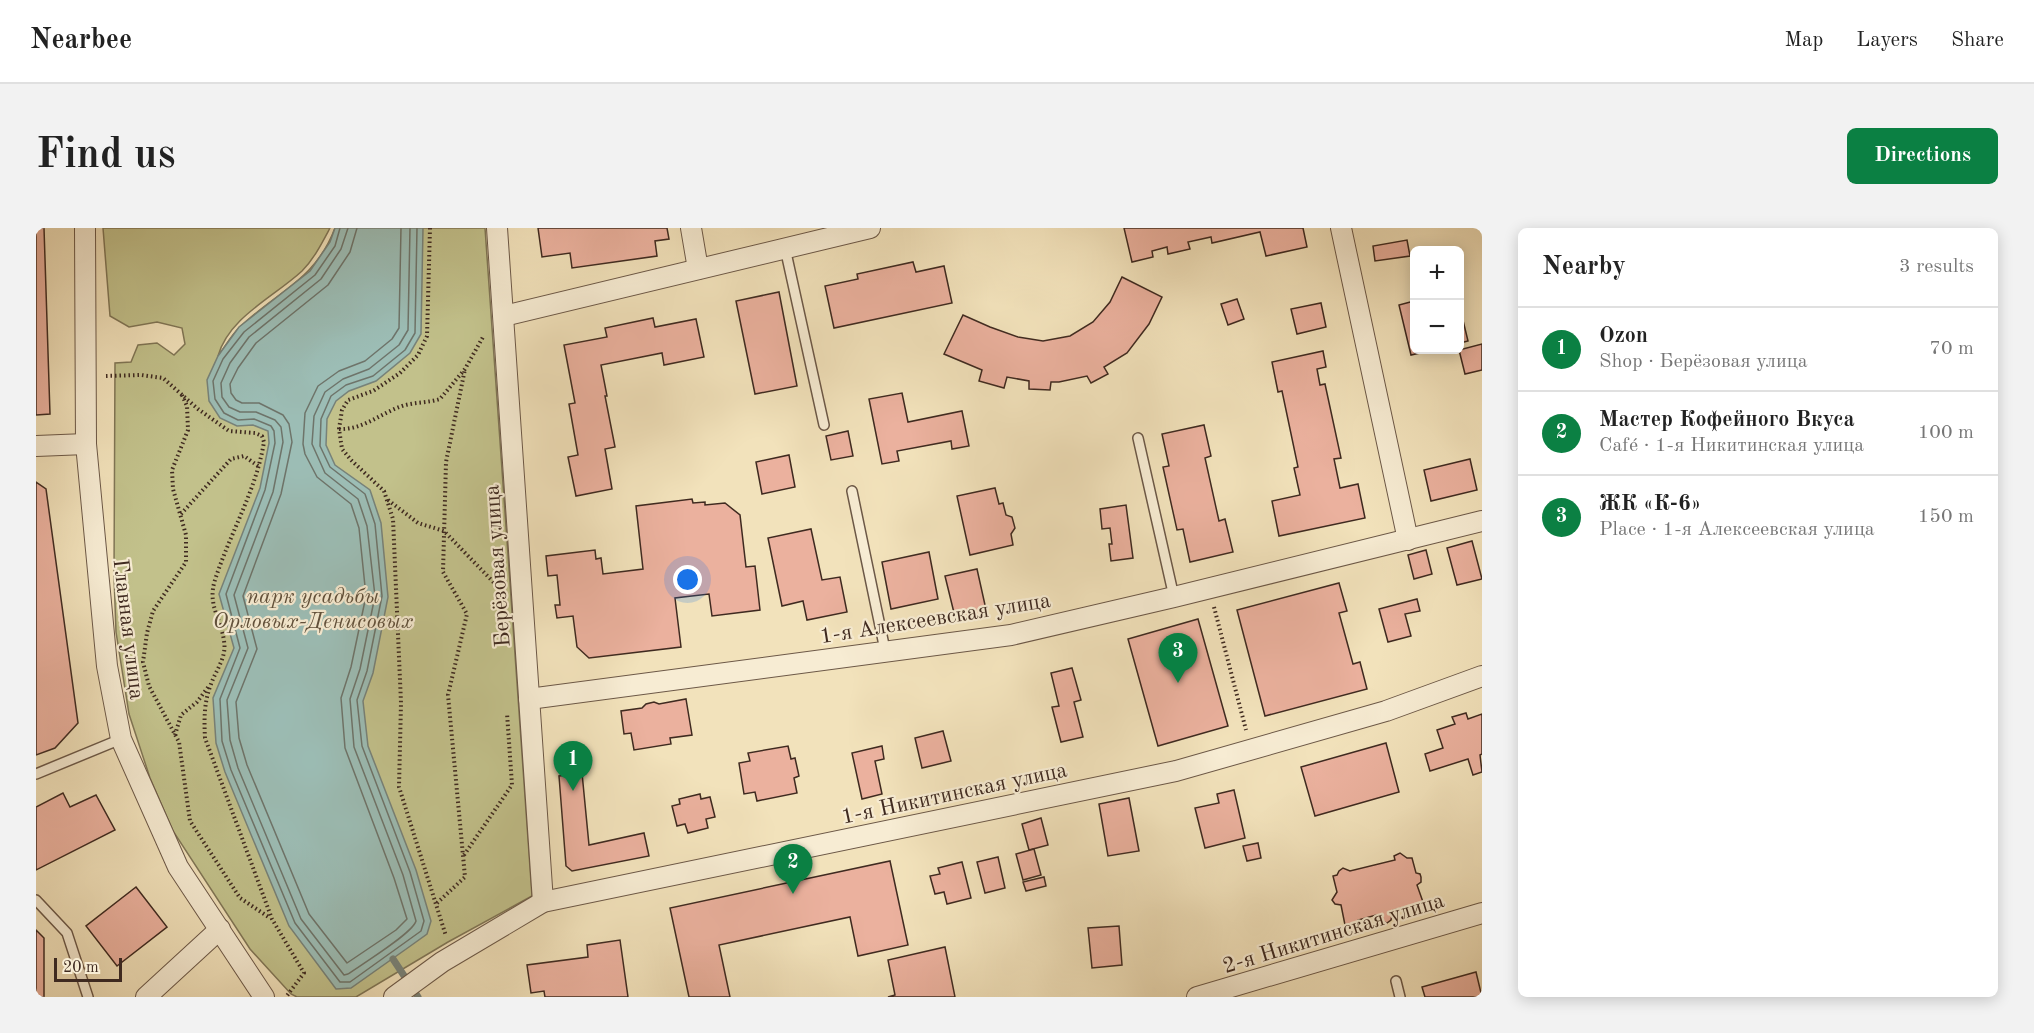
<!DOCTYPE html>
<meta charset="utf-8">
<style>
body{margin:0;font-family:"Old Standard TT",serif;background:#f2f2f2;color:#222}
.controls{position:absolute;right:18px;top:18px;display:grid;overflow:hidden;border-radius:9px;box-shadow:0 3px 15px #0003}
.controls button{width:54px;height:54px;display:grid;place-items:center;padding:0;border:0;border-bottom:2px solid #e0e0e0;background:#fff;color:#222;font:30px sans-serif}
.scale{position:absolute;left:18px;bottom:15px;width:68px;box-sizing:border-box;padding-left:6px;border:3px solid #3f2a20;border-top:0;font-size:16px;line-height:21px;white-space:nowrap;color:#3f2a20;-webkit-text-stroke:4px #f7ecd3;paint-order:stroke}
.you{position:absolute;left:652px;top:352px;width:21px;height:21px;margin:-15px;border:4px solid #fff;border-radius:50%;background:#1a73e8;box-shadow:0 0 0 9px #1a73e833}
.badge{display:grid;place-items:center;width:39px;height:39px;border-radius:50%;background:#0b8043;color:#fff;font-size:20px;font-weight:700}
.pin{position:absolute;translate:-50% -50px;filter:drop-shadow(0 2px 3px #0008)}
.pin::after{content:'';position:absolute;top:32px;width:21px;height:18px;background:inherit;clip-path:polygon(0 0,100% 0,50% 100%)}
.list{margin:0;padding:0;list-style:none}
h2{display:flex;justify-content:space-between;align-items:center;height:78px;margin:0;padding:0 24px;font-size:26px}
h2 small{font-size:20px;font-weight:400;color:#767676}
.list li{display:grid;grid-template-columns:39px 1fr auto;gap:18px;align-items:center;box-sizing:border-box;height:84px;padding:0 24px;border-top:2px solid #e0e0e0}
.list b{display:block;font-size:22px;white-space:nowrap}
.list p{margin:0;font-size:20px;white-space:nowrap;color:#767676}
.list em{font-size:20px;font-style:normal;color:#767676}
.map{position:relative;flex:none;width:1446px;height:769px;overflow:hidden;border-radius:9px}
header{display:flex;align-items:center;gap:36px;box-sizing:border-box;height:84px;padding:0 30px;background:#fff;border-bottom:2px solid #e0e0e0}
header strong{font-size:28px}
nav{display:flex;gap:33px;margin-inline-start:auto;font-size:21px}
.intro{display:flex;align-items:center;justify-content:space-between;box-sizing:border-box;height:144px;padding:0 36px}
h1{margin:0;font-size:42px}
.button{padding:15px 27px;border-radius:9px;background:#0b8043;color:#fff;font-size:21px;font-weight:700}
main{display:flex;gap:36px;padding:0 36px}
aside{flex:1;background:#fff;border-radius:9px;box-shadow:0 3px 15px #0003}
.map>svg:first-child{display:block}
</style>
<header>
<strong>Nearbee</strong>
<nav><a>Map</a><a>Layers</a><a>Share</a></nav>
</header>
<div class="intro"><h1>Find us</h1><a class="button">Directions</a></div>
<main>
<div class="map">
<svg width="1446" height="769" viewBox="0 0 1446 769">
<rect width="100%" height="100%" fill="#f2e2bb"/>
<filter id="stains"><feTurbulence type="fractalNoise" baseFrequency=".00333" numOctaves="4"/><feColorMatrix values="0 0 0 0 .2 0 0 0 0 .09 0 0 0 0 .02 0 0 0 .5 -.17"/></filter>
<radialGradient id="worn" r=".72"><stop offset=".6" stop-color="#630" stop-opacity="0"/><stop offset="1" stop-color="#630" stop-opacity=".3"/></radialGradient>
<!-- green -->
<path fill="#c2c18b" stroke="#807656" stroke-width="1.5" d="M67,0H294C286,15 278,31 266,43C238,69 193,89 182,128C189,119 195,107 204,99C241,63 279,53 299,0H449L496,668L412,714L320,769H261L255,766L214,721L137,603L114,550L93,486L80,404L78,348L79,135L95,134L102,117L121,115L138,127L149,116L146,100L121,94L93,99L74,88Z"/>
<!-- water -->
<polygon fill="#9cbdb5" stroke="#778279" stroke-width="1.5" points="299,0 387,0 385,106 374,125 340,153 313,163 300,173 291,191 290,217 299,237 334,262 345,295 352,369 337,445 327,473 332,518 380,642 395,693 391,706 373,719 315,760 300,761 253,698 189,544 180,515 177,470 198,420 183,366 224,260 233,215 232,203 217,197 201,198 184,190 173,173 171,152 182,128 203,99 274,43 294,14"/>
<g fill="none" stroke-linecap="round" stroke-linejoin="round">
<!-- shore -->
<g stroke="#6e746a" stroke-width="1.5">
<polyline points="304,0 299,18 279,47 208,104 187,131 177,153 179,171 188,185 202,192 218,191 235,198 238,203 239,215 229,262 190,366 204,420 184,471 186,513 195,542 259,695 304,754 314,754 385,703 388,693 374,644 326,518 321,472 331,443 346,368 339,296 329,266 294,239 284,218 285,191 295,168 310,157 337,148 369,122 379,105 381,0"/>
<path d="M312,0L305,21L285,51L213,109L194,135L185,155L186,169L193,179L204,184H220L239,192L245,199L247,214L237,264L198,367L212,420L191,472L194,512L202,540L265,691L308,747L312,746C325,737 377,705 380,693L367,647L318,519L314,471L324,441L339,368L331,298L322,271L289,245L276,216L278,188L289,164L307,151L333,141L363,117L372,102L374,0"/>
<polyline points="321,0 314,24 292,57 220,115 202,140 194,156 195,165 200,172 206,175 223,175 247,187 253,196 256,214 245,266 207,368 221,421 200,474 203,510 211,537 273,686 311,735 360,702 371,691 358,650 309,520 305,470 315,439 330,368 323,300 315,276 281,249 269,226 267,216 269,185 282,158 303,143 329,133 356,111 363,100 365,0"/>
</g>
<!-- stream -->
<polyline stroke="#778279" stroke-width="7" points="357,731 382,769"/>
</g>
<!-- building -->
<g fill="#ebb19e" stroke="#3f2a20" stroke-width="1.5">
<polygon points="0,0 8,0 14,186 0,187"/>
<polygon points="502,0 631,0 633,11 619,13 621,28 536,40 534,25 506,29"/>
<polygon points="1088,0 1267,0 1271,19 1230,28 1224,4 1176,15 1175,9 1152,14 1154,21 1132,26 1131,19 1116,23 1117,29 1096,34"/>
<polygon points="1371,12 1374,28 1339,33 1337,18"/>
<polygon points="877,34 880,44 908,38 916,75 798,100 789,58 822,51 821,46"/>
<polygon points="1086,49 1126,69 1113,96 1091,125 1068,139 1072,146 1055,155 1051,148 1023,154 1015,154 1014,162 993,161 993,153 971,149 968,160 943,153 946,142 908,126 927,87 954,99 982,109 1007,113 1034,108 1057,94 1074,74"/>
<polygon points="743,64 761,158 719,166 700,73"/>
<polygon points="1201,71 1208,91 1192,97 1185,76"/>
<polygon points="1378,73 1378,122 1397,122 1375,127 1363,77"/>
<polygon points="1285,75 1290,99 1261,106 1255,81"/>
<polygon points="1424,80 1432,113 1424,115"/>
<polygon points="617,90 619,99 660,91 668,129 628,137 626,125 565,137 571,168 569,168 579,219 569,221 576,261 540,268 532,229 542,227 533,176 539,175 528,117 571,109 569,100"/>
<polygon points="1446,116 1446,142 1429,146 1423,122"/>
<polygon points="1287,123 1290,139 1281,141 1284,157 1289,156 1305,230 1298,231 1304,260 1322,256 1329,290 1243,308 1236,273 1264,267 1258,240 1262,239 1246,163 1242,164 1236,134"/>
<polygon points="866,165 872,194 926,183 933,218 916,221 915,213 861,223 863,233 846,236 833,171"/>
<polygon points="1168,197 1175,228 1169,230 1183,293 1189,291 1197,324 1154,334 1147,301 1141,302 1127,239 1133,238 1126,206"/>
<polygon points="812,203 817,228 795,232 790,208"/>
<polygon points="753,227 759,259 726,266 720,234"/>
<polygon points="1434,231 1441,262 1395,273 1388,242"/>
<polygon points="0,254 10,261 42,495 19,520 0,527"/>
<polygon points="959,260 963,276 967,275 970,287 976,289 979,300 975,306 977,317 934,327 921,268"/>
<polygon points="656,271 657,275 669,274 669,277 689,275 704,287 710,339 719,338 724,382 676,388 673,366 639,370 645,419 553,430 541,419 537,388 521,390 519,377 524,377 521,347 512,348 510,328 559,322 560,331 565,330 567,346 607,341 600,278"/>
<polygon points="1090,277 1097,330 1075,333 1073,316 1076,316 1074,300 1066,301 1064,281"/>
<polygon points="775,301 786,352 804,349 811,384 771,392 767,373 746,378 732,310"/>
<polygon points="1436,313 1446,351 1421,357 1411,320"/>
<polygon points="1390,322 1396,346 1378,351 1372,327"/>
<polygon points="893,324 902,371 855,381 846,334"/>
<polygon points="941,341 951,386 920,393 909,348"/>
<polygon points="1303,355 1311,383 1303,385 1317,436 1324,434 1331,461 1229,488 1201,382"/>
<polygon points="1381,371 1384,383 1369,386 1375,408 1352,414 1343,381"/>
<polygon points="1162,391 1192,498 1122,518 1092,411"/>
<polygon points="1036,440 1045,472 1038,474 1047,509 1025,514 1016,479 1023,478 1015,445"/>
<polygon points="650,471 656,507 634,510 635,516 598,522 595,505 588,506 585,483 606,480 610,476 618,474 623,476"/>
<polygon points="1430,485 1432,491 1446,486 1446,526 1444,527 1446,544 1437,547 1432,531 1394,543 1389,526 1407,520 1401,502 1419,496 1416,489"/>
<polygon points="907,503 915,533 886,540 879,510"/>
<polygon points="1350,515 1363,564 1279,588 1265,539"/>
<polygon points="752,518 755,531 759,530 763,548 758,550 761,565 721,573 719,564 708,566 703,535 714,533 712,525"/>
<polygon points="846,518 848,531 839,533 846,566 826,571 816,525"/>
<polygon points="546,545 553,617 608,605 613,628 536,643 530,638 523,548"/>
<polygon points="1198,562 1209,610 1169,620 1159,580 1183,575 1181,566"/>
<polygon points="27,565 34,579 60,567 79,602 0,642 0,579"/>
<polygon points="664,566 665,571 674,569 679,589 670,591 672,600 652,605 649,596 641,598 636,578 644,576 643,571"/>
<polygon points="1093,570 1103,623 1072,628 1063,576"/>
<polygon points="1005,590 1012,617 993,622 986,596"/>
<polygon points="1222,615 1225,630 1211,633 1207,618"/>
<polygon points="998,621 1005,647 987,652 980,626"/>
<polygon points="1364,625 1371,630 1376,630 1380,645 1384,646 1385,649 1385,654 1381,657 1387,674 1384,675 1384,678 1381,682 1377,682 1373,678 1357,682 1355,692 1351,695 1345,693 1340,687 1322,692 1320,698 1316,698 1313,696 1309,697 1305,677 1299,676 1296,672 1301,664 1297,648 1301,647 1303,643 1307,640 1314,643 1359,632 1358,628"/>
<polygon points="962,629 969,660 949,665 941,634"/>
<polygon points="854,633 872,717 822,728 814,689 683,717 694,769 653,769 634,680"/>
<polygon points="926,634 935,670 911,676 908,664 899,666 894,648 904,646 902,640"/>
<polygon points="1008,649 1010,658 990,663 987,654"/>
<polygon points="100,659 131,699 81,738 50,698"/>
<polygon points="1083,698 1086,737 1056,740 1052,700"/>
<polygon points="0,702 8,710 8,769 0,769"/>
<polygon points="584,712 592,769 509,769 508,763 495,765 491,737 552,729 551,717"/>
<polygon points="909,719 919,769 852,769 859,767 852,732"/>
<polygon points="1440,744 1446,769 1389,769 1386,759"/>
</g>
<g fill="none" stroke-linecap="round" stroke-linejoin="round">
<!-- lane casing -->
<g stroke="#6c5847" stroke-width="12">
<g id="lane">
<polyline points="749,20 788,197"/>
<polyline points="1102,210 1138,369"/>
<polyline points="816,263 849,422"/>
<polyline points="0,546 85,511"/>
<polyline points="0,672 31,705 52,769"/>
<polyline points="1360,753 1364,769"/>
</g>
</g>
<!-- street casing -->
<g stroke="#6c5847" stroke-width="22">
<g id="street">
<polyline points="49,0 50,216 71,438 85,511 142,639 228,769"/>
<polyline points="461,0 507,674"/>
<polyline points="655,0 662,41"/>
<polyline points="1305,0 1372,312"/>
<polyline points="468,88 834,0"/>
<polyline points="0,218 50,216"/>
<polyline points="493,471 975,407 1138,369 1446,293"/>
<polyline points="110,769 184,701"/>
<polyline points="358,769 406,734 507,674 1140,543 1350,483 1446,448"/>
<polyline points="1161,769 1446,685"/>
</g>
</g>
<!-- path -->
<g stroke="#3f2a20" stroke-width="4" stroke-dasharray="1.5 3" stroke-linecap="butt">
<polyline points="394,0 391,108 382,127 364,145 337,163 312,172 306,182 303,201 306,221 315,232 348,263 357,291 365,475 363,559 410,708"/>
<path d="M70,148L105,147L127,150L162,181L193,203L219,205L226,208L228,214C220,263 194,305 179,352C171,377 185,390 188,413C191,429 180,442 175,456C168,474 168,491 169,510L236,691L268,745L250,769"/>
<polyline points="146,167 151,178 152,202 136,242 137,261 150,307 150,334 117,383 111,405 107,434 113,458 143,514 154,593 204,670 234,690"/>
<path d="M303,201C327,202 345,185 366,178C378,174 392,175 404,171L429,141L447,109"/>
<polyline points="352,272 382,295 408,303 466,363"/>
<polyline points="145,286 195,231 208,228 222,238"/>
<polyline points="1178,379 1210,502"/>
<polyline points="139,507 145,487 161,474 173,458"/>
<polyline points="428,627 476,557 471,485"/>
<polyline points="401,675 429,649 412,467 431,386 407,344 410,234 429,141"/>
</g>
<!-- lane -->
<use href="#lane" stroke="#f7ecd3" stroke-width="9"/>
<!-- street -->
<use href="#street" stroke="#f7ecd3" stroke-width="20"/>
</g>
<g text-anchor="middle" stroke-width="4.5" stroke-linejoin="round" paint-order="stroke">
<!-- street labels -->
<g font-size="22" fill="#3f2a20" stroke="#f7ecd3">
<text transform="translate(460 338) rotate(-94)" y="8">Берёзовая улица</text>
<text transform="translate(899 389) rotate(-9)" y="8">1-я Алексеевская улица</text>
<text transform="translate(94 401) rotate(83)" y="8">Главная улица</text>
<text transform="translate(918 564) rotate(-12)" y="8">1-я Никитинская улица</text>
<text transform="translate(1297 704) rotate(-17)" y="8">2-я Никитинская улица</text>
</g>
<!-- park labels -->
<g font-size="22" font-style="italic" fill="#60503b" stroke="#f7ecd3">
<text x="277" y="375">парк усадьбы<tspan x="277" dy="25">Орловых-Денисовых</tspan></text>
</g>
</g>
<rect width="100%" height="100%" filter="url(#stains)"/>
<rect width="100%" height="100%" fill="url(#worn)"/>
</svg>
<div class="controls">
<button>+</button>
<button>−</button>
</div>
<div class="scale">20 m</div>
<div class="you"></div>
<div class="pin badge" style="left:537px;top:563px">1</div>
<div class="pin badge" style="left:757px;top:666px">2</div>
<div class="pin badge" style="left:1142px;top:455px">3</div>
</div>
<aside>
<h2>Nearby<small>3 results</small></h2>
<ul class="list">
<li><span class="badge">1</span><div><b>Ozon</b><p>Shop · Берёзовая улица</p></div><em>70 m</em></li>
<li><span class="badge">2</span><div><b>Мастер Кофейного Вкуса</b><p>Café · 1-я Никитинская улица</p></div><em>100 m</em></li>
<li><span class="badge">3</span><div><b>ЖК «К-6»</b><p>Place · 1-я Алексеевская улица</p></div><em>150 m</em></li>
</ul>
</aside>
</main>
